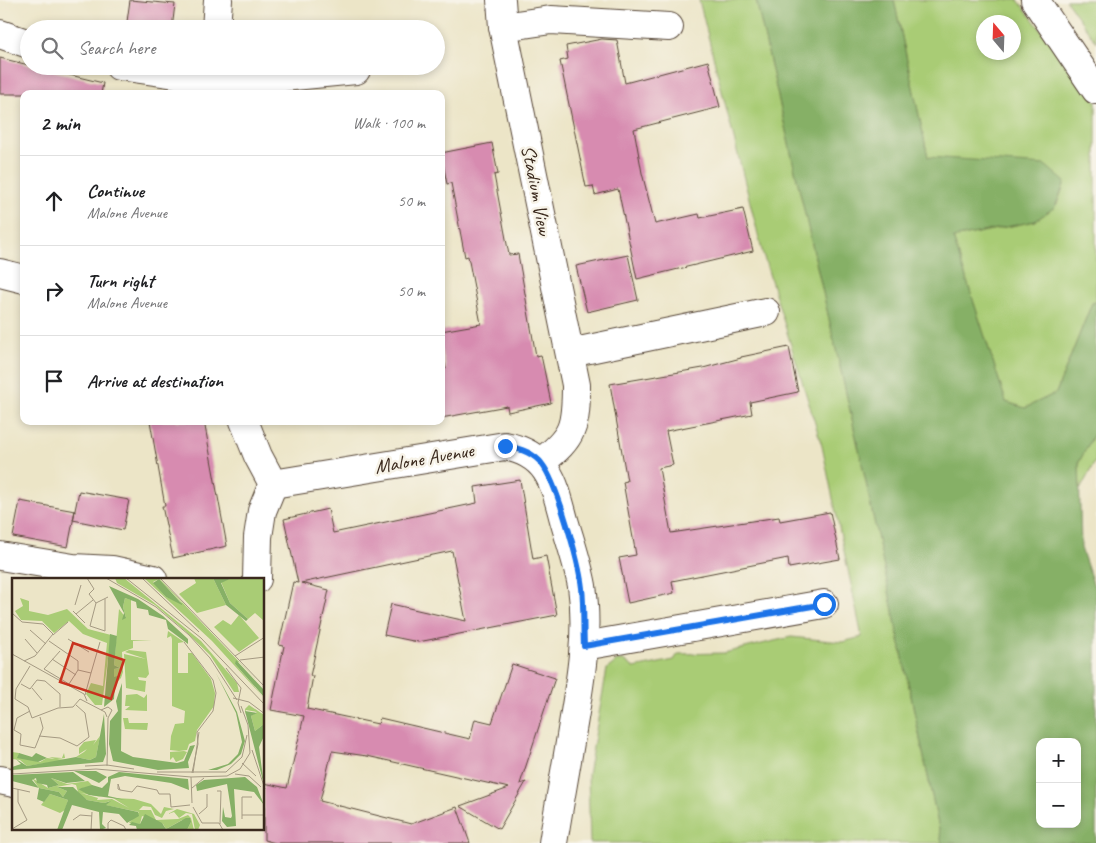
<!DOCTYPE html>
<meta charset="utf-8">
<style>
body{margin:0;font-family:Caveat,sans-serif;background:#f2f2f2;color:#202124}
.controls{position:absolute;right:15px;bottom:15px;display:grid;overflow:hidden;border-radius:10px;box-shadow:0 2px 8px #0003}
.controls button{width:45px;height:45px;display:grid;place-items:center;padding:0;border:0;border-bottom:1px solid #e0e0e0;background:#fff;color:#202124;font:25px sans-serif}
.compass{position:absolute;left:976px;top:15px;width:45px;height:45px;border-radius:50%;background:#fff;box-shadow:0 2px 8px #0003;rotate:341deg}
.stop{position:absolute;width:15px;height:15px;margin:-11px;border:4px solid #1a73e8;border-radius:50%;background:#fff}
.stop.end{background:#1a73e8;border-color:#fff;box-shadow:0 1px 5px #0008}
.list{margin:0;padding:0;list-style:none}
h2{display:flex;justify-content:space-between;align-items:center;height:65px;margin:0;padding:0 20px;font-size:21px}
h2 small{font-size:16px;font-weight:400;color:#757577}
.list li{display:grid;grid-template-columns:32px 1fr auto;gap:15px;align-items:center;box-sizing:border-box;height:90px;padding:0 20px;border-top:1px solid #e0e0e0}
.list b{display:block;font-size:19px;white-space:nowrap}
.list p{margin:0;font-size:16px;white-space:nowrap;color:#757577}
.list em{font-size:16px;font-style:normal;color:#757577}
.icon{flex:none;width:28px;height:28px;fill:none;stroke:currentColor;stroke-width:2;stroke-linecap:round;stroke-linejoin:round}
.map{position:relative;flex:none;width:1096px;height:843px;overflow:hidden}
.search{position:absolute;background:#fff;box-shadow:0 2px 8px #0003;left:20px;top:20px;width:425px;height:55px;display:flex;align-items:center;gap:12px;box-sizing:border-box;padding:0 18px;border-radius:28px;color:#757577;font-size:19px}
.panel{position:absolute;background:#fff;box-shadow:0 2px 8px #0003;left:20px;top:90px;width:425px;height:335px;border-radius:10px}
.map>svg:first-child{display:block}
</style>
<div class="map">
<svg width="1096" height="843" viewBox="0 0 1096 843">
<rect width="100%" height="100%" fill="#f7f3e8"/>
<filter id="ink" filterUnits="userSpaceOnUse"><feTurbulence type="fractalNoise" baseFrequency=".02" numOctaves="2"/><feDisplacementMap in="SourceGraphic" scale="10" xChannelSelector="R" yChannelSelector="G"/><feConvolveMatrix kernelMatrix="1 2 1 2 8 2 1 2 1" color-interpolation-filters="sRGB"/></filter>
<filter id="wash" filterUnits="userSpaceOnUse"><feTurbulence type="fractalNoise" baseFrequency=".0096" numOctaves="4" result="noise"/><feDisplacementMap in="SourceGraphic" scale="20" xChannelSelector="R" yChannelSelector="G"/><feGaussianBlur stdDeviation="1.12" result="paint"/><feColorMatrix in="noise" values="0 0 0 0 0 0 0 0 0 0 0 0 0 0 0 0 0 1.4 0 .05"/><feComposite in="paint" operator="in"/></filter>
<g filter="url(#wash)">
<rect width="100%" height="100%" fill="#ece5c7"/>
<!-- green -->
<g fill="#a9cc75" stroke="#727b4a" fill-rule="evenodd">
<polygon points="699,0 756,0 860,454 942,843 590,843 588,775 607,669 617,661 625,661 634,668 674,660 678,654 724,653 791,637 842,642 862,637 822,446 763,254"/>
<path d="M894,0H1018L1096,101V302L1092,303L1056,393L1025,408L1006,402L953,238L1035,221L1057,204L1065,182L977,162L928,157ZM984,22H1014V52H984Z"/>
<polygon points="1066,0 1096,0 1096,42"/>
<polygon points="1096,430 1096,460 1080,490 1079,462"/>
</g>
<!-- forest -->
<path fill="#86b066" stroke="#606d42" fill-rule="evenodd" d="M756,0H894L928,157L1045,165L1065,182L1055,207L1035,221L953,238L1006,402L1025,408L1056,393L1092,303L1096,302V430L1079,462L1081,548L1096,592V843H942L860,454ZM1040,742H1077V824H1040Z"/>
<g id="blocks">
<!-- building -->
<g fill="#d78bb0">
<polygon points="130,0 175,4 172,29 126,29"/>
<polygon points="602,39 617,40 625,83 708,61 720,107 634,129 642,173 655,224 699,214 700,218 743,209 753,251 637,279 618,189 595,195 593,186 586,187 560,61 568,59 566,46"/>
<polygon points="0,58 103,83 101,94 0,94"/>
<polygon points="492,143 498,174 494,175 509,255 518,254 536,356 541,355 551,403 508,412 507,406 441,418 441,370 446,369 441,345 441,331 481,324 468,256 465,257 451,183 447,184 441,153"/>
<polygon points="628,255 638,300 587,312 576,266"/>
<polygon points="789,347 798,392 750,402 752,414 666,431 673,465 659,468 671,533 779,517 780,521 830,512 840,559 789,568 788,558 672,581 674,593 628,603 619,558 636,555 623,482 627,481 610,384 703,368 741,358 741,357"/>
<polygon points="150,421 204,421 227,546 173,558 162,506 165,506"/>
<polygon points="520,480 533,559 546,556 557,615 418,642 384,635 391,604 466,621 452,551 301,583 329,590 310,676 313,676 307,709 378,724 380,718 470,739 475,719 492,723 512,664 555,678 520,784 526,782 499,829 460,806 509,788 367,756 332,751 320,801 411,824 457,807 470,843 276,843 264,840 264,783 287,788 304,716 271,710 284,646 279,645 293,582 298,583 284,519 328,509 333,533 477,503 475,487"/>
<polygon points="79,491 129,500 123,530 73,520"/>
<polygon points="20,501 75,511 68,547 13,537"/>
</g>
</g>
</g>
<g filter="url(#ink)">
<use href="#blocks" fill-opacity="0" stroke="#564637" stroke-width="1"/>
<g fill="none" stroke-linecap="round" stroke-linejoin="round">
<!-- minor casing -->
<g stroke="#564637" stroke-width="30">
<g id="minor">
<path d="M501,0L503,27L576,385C576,426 574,437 541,462"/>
<polyline points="1035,0 1096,90"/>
<polyline points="503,27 551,20 669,27"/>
<polyline points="216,29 218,0"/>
<polyline points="0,34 29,44"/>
<polyline points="119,66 232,82 356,70"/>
<polyline points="0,273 24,279"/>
<polyline points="570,353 766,312"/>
<path d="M244,421L258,456L273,484L505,446C548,454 554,482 564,520C570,541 578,564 582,586C589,634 580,683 572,730C566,768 559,805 553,843"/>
<polyline points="0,556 73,568 112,570 153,579"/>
<polyline points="257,579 258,537 262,511 273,484"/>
<polyline points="584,646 824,604"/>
<polyline points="0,780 14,783"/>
</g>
</g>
<!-- minor -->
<use href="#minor" stroke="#fff" stroke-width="28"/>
</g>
</g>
<g fill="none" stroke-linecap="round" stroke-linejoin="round" filter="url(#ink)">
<!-- route -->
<path stroke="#1a73e8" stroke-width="6" d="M505,446C519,448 533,452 542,464C557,483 579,562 582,588C584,607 583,626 584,646L824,604"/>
</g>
<g text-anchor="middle" stroke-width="5" stroke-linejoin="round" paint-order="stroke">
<!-- street labels -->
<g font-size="20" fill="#3b2a1e" stroke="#f7f3e8">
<text transform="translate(537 190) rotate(79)" y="7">Stadium View</text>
<text transform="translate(424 458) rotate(-10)" y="7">Malone Avenue</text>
</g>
</g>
<!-- overview -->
<g transform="translate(12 578)">
<rect width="252" height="252" fill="#ece5c7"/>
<path d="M103,0H112L189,63L225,105L227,114H222L198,77L173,53L143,27L105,5ZM132,0H147L252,110L227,84L223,86L252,120L200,63ZM147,1L164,19L170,25L154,19L141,4ZM182,0H201L214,27L185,35L167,16L184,5ZM220,0H252V43L243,35L236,41L218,25L209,4ZM8,20L17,23V33L36,37L55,31L76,51L99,57L90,127H83L74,116L79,105L91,108L95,65L71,56L57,43L42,55L30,43L9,42L3,33L11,28ZM113,20L119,22V62L140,63H121V70L110,74L111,94L109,100L104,105L107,100L102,99V91L108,90L102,87L107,31L114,40L111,29ZM227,37L247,60L227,74L202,49L211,42L219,47ZM156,53L172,64L166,65V95H176V75H180L199,101L203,115L202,128L185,152L183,163L177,166L175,172L167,173L158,172L159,158L163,146L172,145L173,133L160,128V61L159,58L155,60ZM117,72L134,74L137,96L134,100L126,99L127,102L134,103L133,114L114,110L112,76L134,81L113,74ZM125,116L132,120L135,116V133L113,132L118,128H113L114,117ZM237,127L252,137V146L243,153L239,138L245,134L234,132V137L233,131ZM111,140H116L117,145H136L135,152L113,151ZM88,158L84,179L78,182L64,179L72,174L75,171L67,176V170L72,164L84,162L81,167ZM0,174L7,175L6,179L28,184L35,180L43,181L37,179L50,180L52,175L53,180L45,181L54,182L15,188L8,182L0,181ZM158,174L172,173L175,174L171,181L164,184L161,179L158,182ZM20,200L36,210L47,207L39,200L55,206L76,203L81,208L66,211L90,219L69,215L86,220L85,222L100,221L117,230L101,220L122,221L139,226L149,236L152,229L162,231L154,233L150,240L143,237L139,229L131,228L127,232H139L144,242L166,241L176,237L179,240L182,252H175L179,244L170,242L154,251L151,246L130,238L128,246L117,245L127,234L93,227L98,223L92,225L75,222L67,217L64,207L60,206L45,209L55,213L51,219L47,214L27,210ZM38,216L56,222L53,232L48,235L29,227ZM165,231L182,236L188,247L186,252H183L180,236L174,235L167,240L162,234L156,236Z" fill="#a9cc75" fill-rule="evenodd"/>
<path d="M201,0H220L209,5L218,25L236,41L234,43L214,27ZM147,1L170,26V27L154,19L141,5ZM97,8L126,21L151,38L176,61V66L156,51L154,42L137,37L136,32L125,30L124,24L113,20L111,29L114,40L110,42L112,35ZM98,56L105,58L102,87L108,90L102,91V99L109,97L103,106L102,121L92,129ZM224,82L252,112V119L223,86ZM204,95L225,134L233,163L229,176L219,186L205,192H196L216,186L226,176L230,164L224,135ZM110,105L109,173L121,179L165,185L172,183L178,168L183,167L176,184L177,190L146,192L101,183L97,166L98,143L106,133L104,123ZM233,133L245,135L239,138L243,153L252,146V158L247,169L252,207ZM92,136L94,176L91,184L0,192V189L9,186L4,181L15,188L64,179L78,182L84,179ZM7,175L20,179L24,175L35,180L26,184L5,180ZM62,193H84L95,199L87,205ZM61,194L73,203L54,205L39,200L47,207L36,210L35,207L25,205L24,200L20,202L27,210L47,214L51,219L55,213L45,209H61L75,222L92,225L99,223L94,227L126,234L127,238L115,245L107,236L91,234L90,246L94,250L88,252L87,234L60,227L50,252H45L56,222L38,216L32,224L25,221L27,210L0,203V197ZM107,194L176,201L177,212L159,205L113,198L99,201L96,218L114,222L77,217L66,211L80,207L90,210L96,204V199ZM233,199L245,209L252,227L242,214L222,211L224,248L215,249L210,243L211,229L213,239L219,240L220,238L215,206L185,213L184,207L192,202ZM133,236L150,245L154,251L174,240H178L179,244L175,252H125L124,248L117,247L120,244L128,246Z" fill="#86b066"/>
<path fill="none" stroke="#a59a83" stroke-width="1" d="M75,0L82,11L77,16L84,25L96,19M94,0L144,29L177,57L198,80L225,122M114,0L189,60L253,127M130,0L187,54M148,0L253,109M84,25L78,48L93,53V21M63,27L69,7M61,33L73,45M0,35L10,44L31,46L41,56L23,78L12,83M64,36L81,22M18,52L34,66M41,57L56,44M13,61L25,75M56,61L77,74M37,63L66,83V92L79,95L73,117M172,64L201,102L204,115L201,133L185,154L186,166L180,195M48,73L32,91L57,106L66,92M0,76L72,116L75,123M223,78L253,59M40,81L64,97M228,82L253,79M18,88L4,111L3,121L16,129L20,140L46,130L61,129L68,121M214,90L229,110L226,125L229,135M79,95L88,64M9,106L18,111L25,102L33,103L48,116V129M20,110L30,122M221,120L237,124L253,136M68,121L93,134L95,139M89,132L96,129L100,132L96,140L95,188M18,133L5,140L2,152L9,156L8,167L23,170L31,150L28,139M27,158L48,160L65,168L77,159L73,135L64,127M240,172L253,211M230,185L244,198M73,188L95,187L122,191M145,194H214L230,179L235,157M181,195L187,154M0,196L84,191L179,199L215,198L228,191L238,175L236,147L229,128M223,196L237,198L249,209M179,199L180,225M0,210L18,214M180,210L192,200M108,212L106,206V211L108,212L120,214L125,208L145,212L147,216H158L159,229L178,227M205,213H209L208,246M181,229L190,245H207L211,252H253M187,236L195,229V216M230,237H253M230,241V219H240M61,242L68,237L80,238M0,251L15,242L6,224V211M79,252L80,234M96,252V245L99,242L112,248L114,252"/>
<path fill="#c8321e" fill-opacity="0.15" stroke="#c8321e" stroke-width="2.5" d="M61,65L112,82L99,121L48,104Z"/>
<rect width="252" height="252" fill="none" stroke="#3b2a1e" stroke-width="2.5"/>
</g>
</svg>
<div class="controls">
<button>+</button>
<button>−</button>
</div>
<svg class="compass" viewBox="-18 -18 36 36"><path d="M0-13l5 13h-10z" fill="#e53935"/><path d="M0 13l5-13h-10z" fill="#757577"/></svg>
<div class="stop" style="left:824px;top:604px"></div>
<div class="stop end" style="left:505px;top:446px"></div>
<div class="search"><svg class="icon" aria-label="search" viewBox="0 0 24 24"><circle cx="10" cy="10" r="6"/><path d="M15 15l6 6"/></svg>Search here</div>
<section class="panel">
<h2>2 min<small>Walk · 100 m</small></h2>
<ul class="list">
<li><svg class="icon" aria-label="ahead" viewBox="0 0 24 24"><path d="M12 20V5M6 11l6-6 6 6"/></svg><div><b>Continue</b><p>Malone Avenue</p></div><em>50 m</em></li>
<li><svg class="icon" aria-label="right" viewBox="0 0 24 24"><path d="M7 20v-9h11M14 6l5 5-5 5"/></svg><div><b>Turn right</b><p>Malone Avenue</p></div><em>50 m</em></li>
<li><svg class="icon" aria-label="arrive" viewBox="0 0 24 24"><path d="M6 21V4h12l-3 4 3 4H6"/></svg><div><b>Arrive at destination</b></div></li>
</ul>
</section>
</div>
